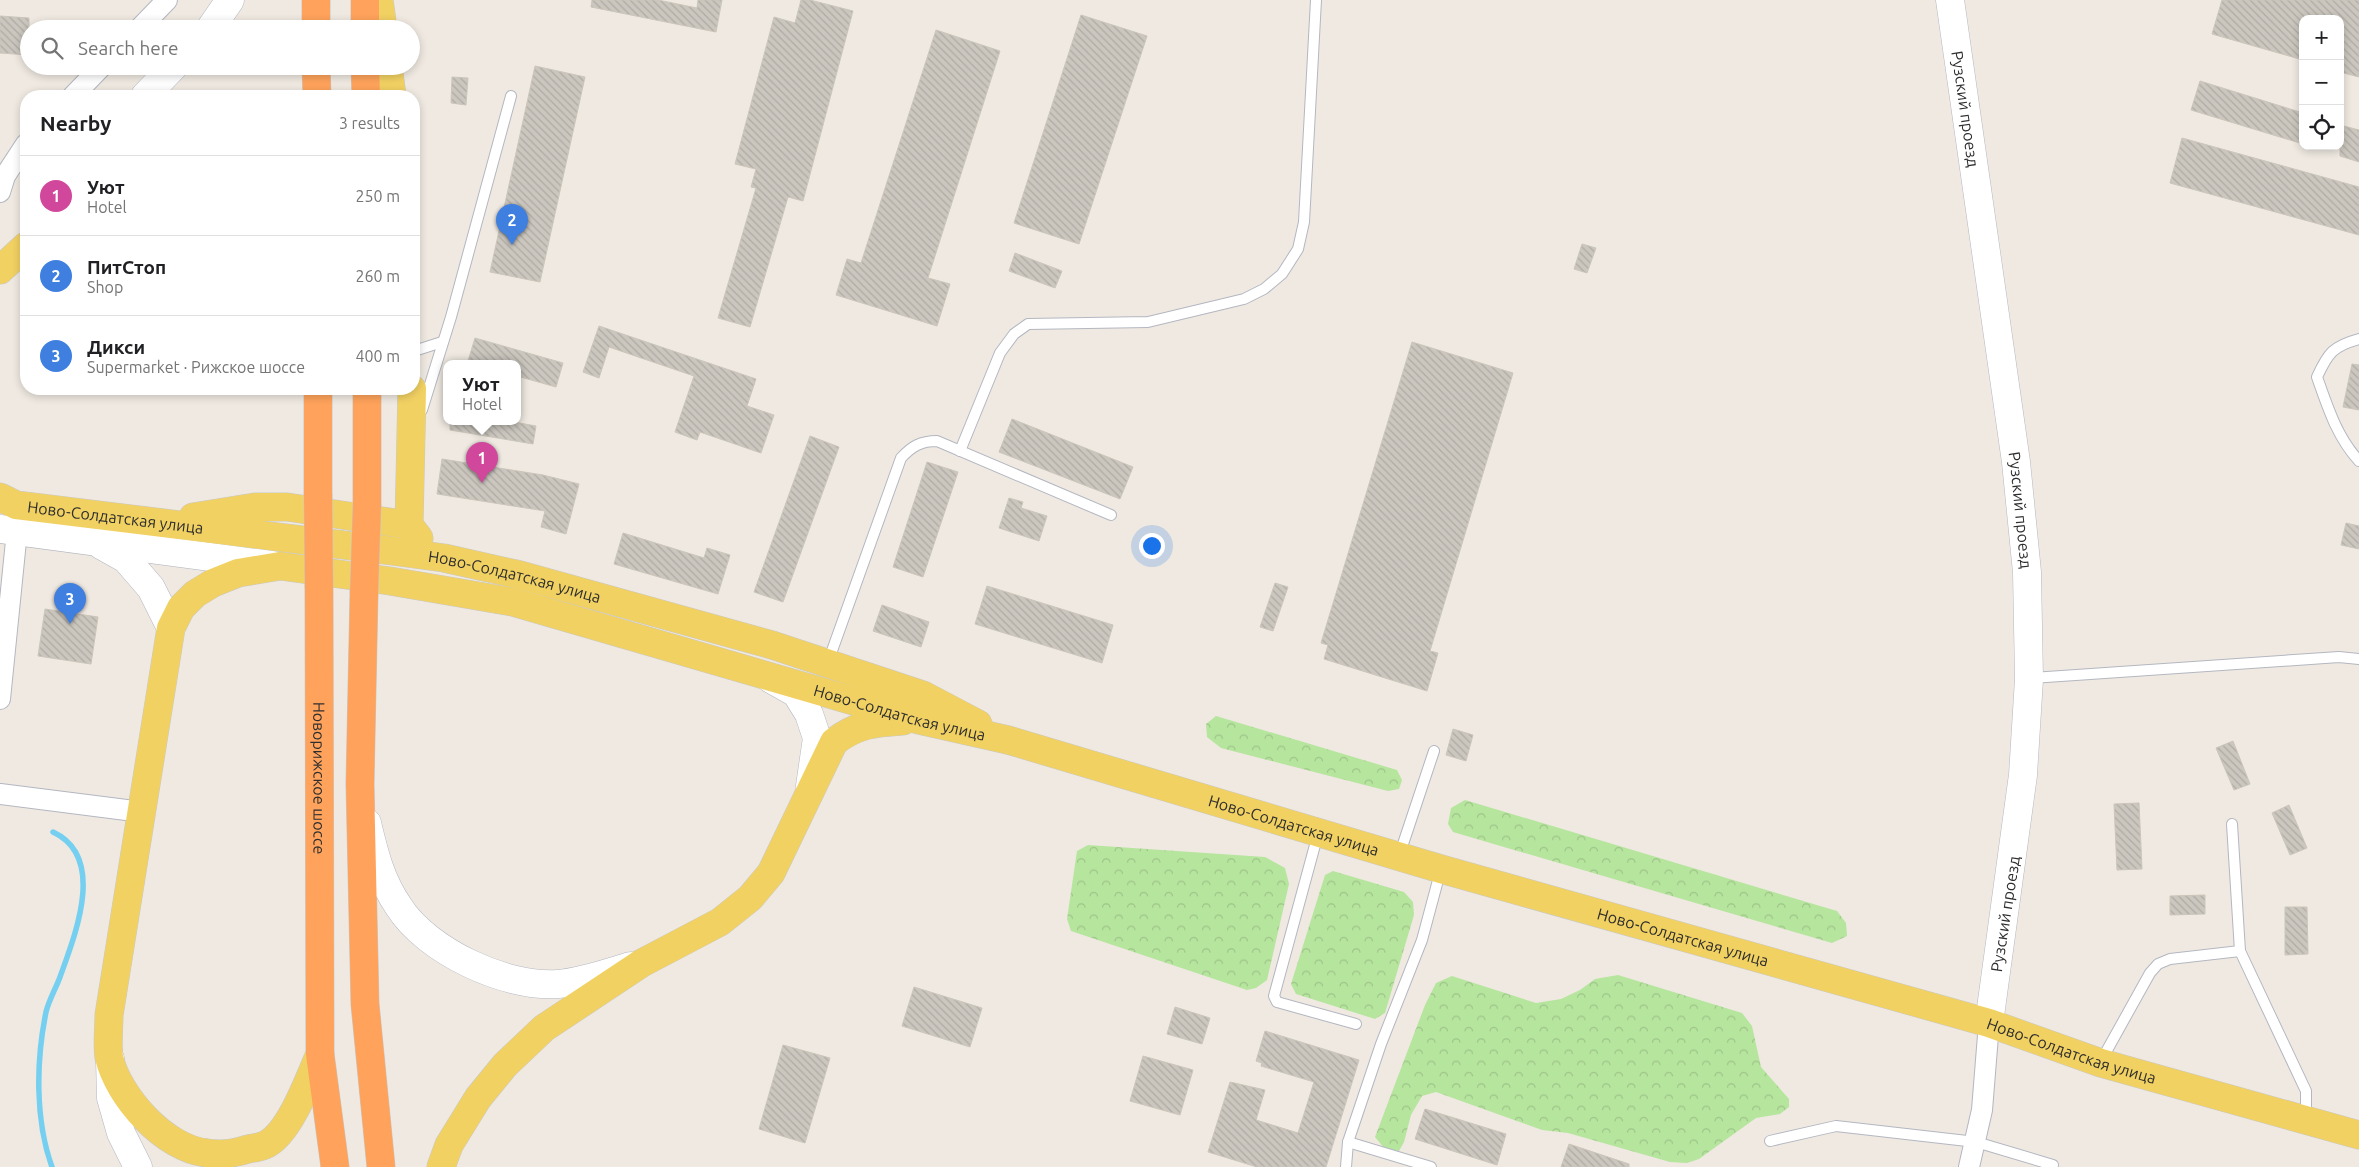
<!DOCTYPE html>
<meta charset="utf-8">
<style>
body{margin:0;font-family:Ubuntu,sans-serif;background:#f2f2f2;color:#202124}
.controls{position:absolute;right:15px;top:15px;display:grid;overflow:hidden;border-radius:10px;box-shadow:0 2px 8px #0003}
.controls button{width:45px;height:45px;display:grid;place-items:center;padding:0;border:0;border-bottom:1px solid #e0e0e0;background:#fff;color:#202124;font:25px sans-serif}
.you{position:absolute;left:1151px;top:545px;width:18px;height:18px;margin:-12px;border:4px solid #fff;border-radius:50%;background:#1a73e8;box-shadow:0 0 0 8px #1a73e833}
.badge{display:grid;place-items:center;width:32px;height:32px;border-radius:50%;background:#db2777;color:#fff;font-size:16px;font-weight:700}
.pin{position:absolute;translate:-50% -41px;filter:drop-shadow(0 1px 2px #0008)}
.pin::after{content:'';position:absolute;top:26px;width:18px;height:15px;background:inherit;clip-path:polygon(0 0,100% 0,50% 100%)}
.popup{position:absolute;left:443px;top:360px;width:78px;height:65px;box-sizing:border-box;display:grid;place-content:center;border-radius:10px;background:#fff;filter:drop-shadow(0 1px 4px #0005);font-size:16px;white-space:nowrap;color:#757577}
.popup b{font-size:19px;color:#202124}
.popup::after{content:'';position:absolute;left:50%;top:100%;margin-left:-10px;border:10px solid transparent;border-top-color:#fff}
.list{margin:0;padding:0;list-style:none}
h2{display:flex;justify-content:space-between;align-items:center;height:65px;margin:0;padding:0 20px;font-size:21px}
h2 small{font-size:16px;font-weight:400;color:#757577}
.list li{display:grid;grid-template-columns:32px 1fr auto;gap:15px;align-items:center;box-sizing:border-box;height:80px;padding:0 20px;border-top:1px solid #e0e0e0}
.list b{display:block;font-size:19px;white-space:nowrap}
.list p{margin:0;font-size:16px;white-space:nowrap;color:#757577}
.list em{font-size:16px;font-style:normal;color:#757577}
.icon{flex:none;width:28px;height:28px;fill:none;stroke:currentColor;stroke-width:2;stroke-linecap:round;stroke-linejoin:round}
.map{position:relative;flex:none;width:2359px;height:1167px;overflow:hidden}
.search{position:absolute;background:#fff;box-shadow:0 2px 8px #0003;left:20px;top:20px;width:400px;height:55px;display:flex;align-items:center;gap:12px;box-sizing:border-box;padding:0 18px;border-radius:28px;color:#757577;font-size:19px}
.panel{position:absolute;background:#fff;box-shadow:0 2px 8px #0003;left:20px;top:90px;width:400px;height:305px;border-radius:20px}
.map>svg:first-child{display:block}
</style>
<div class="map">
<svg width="2359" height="1167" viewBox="0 0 2359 1167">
<defs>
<pattern id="forest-crowns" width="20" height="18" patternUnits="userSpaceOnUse" patternTransform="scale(1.25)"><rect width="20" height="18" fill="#b6e59e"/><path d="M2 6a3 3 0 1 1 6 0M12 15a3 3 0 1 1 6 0" fill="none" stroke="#9dc588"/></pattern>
<pattern id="building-back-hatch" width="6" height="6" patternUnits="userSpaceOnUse" patternTransform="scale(1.25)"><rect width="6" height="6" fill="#cbc7bf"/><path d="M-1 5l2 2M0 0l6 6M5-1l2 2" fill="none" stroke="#afaba4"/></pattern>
</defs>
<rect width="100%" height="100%" fill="#efe9e1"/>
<!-- forest -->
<g fill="url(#forest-crowns)">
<polygon points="1216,716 1397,770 1402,780 1399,789 1388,791 1221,748 1207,737 1206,724"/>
<polygon points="1465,800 1837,911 1846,923 1847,936 1832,943 1453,832 1448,824 1451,808"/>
<polygon points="1088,845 1265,857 1285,868 1289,884 1267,980 1256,988 1247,990 1071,931 1067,919 1077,851"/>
<polygon points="1333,871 1404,892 1413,902 1414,915 1385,1013 1375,1019 1296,994 1291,984 1325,875"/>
<polygon points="1618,975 1742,1013 1752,1026 1761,1067 1789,1099 1789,1107 1780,1114 1756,1118 1699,1159 1687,1163 1670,1162 1568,1133 1542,1130 1436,1092 1422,1096 1411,1115 1404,1142 1399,1151 1385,1149 1375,1137 1425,1005 1436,983 1452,976 1536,1003 1561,999 1580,990 1595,979"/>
</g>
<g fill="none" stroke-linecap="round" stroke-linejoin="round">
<!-- stream -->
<path stroke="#75cff0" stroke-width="5.5" d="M52,1167C35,1120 36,1061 46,1012C49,1000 56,988 60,977C75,935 107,857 53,832"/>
</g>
<!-- building -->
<g fill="url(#building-back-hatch)" stroke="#cbc5ba">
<polygon points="592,0 658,0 697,8 698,0 722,0 716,32 591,7"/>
<polygon points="801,0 810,0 853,11 803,201 788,197 750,327 718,318 756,188 751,187 756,169 735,164 774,17 795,23"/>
<polygon points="2222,0 2359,0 2359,77 2340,72 2340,19 2303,19 2303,60 2212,34"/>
<polygon points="1081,15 1147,36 1079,244 1014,223"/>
<polygon points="0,16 29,18 29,55 0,53"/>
<polygon points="936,30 1000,51 928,278 950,284 937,326 836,295 847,259 861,263"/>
<polygon points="535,66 585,77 540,282 490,272"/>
<polygon points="452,77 468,78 466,105 451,103"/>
<polygon points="2200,81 2303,113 2303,144 2191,110"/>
<polygon points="2340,125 2359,130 2359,162 2340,156"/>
<polygon points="2182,138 2359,187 2359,235 2170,183"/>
<polygon points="1582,244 1596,248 1587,273 1574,269"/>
<polygon points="1015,253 1062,271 1055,288 1009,271"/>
<polygon points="599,326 756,379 747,406 774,415 761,453 700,432 697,440 675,432 694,376 609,347 599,378 583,372"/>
<polygon points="475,338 563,363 556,387 517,376 517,364 478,364 468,361"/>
<polygon points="1412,342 1513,373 1430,651 1438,653 1427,691 1324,659 1328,645 1321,643"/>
<polygon points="2352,364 2359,365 2359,410 2343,407"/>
<polygon points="1012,419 1133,467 1120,499 999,452"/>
<polygon points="450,422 514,422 536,426 533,444 450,430"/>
<polygon points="810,436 839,447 783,602 754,592"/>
<polygon points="442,459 543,475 579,484 566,534 541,527 545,511 437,494"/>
<polygon points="927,462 958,472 923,577 893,567"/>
<polygon points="1009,498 1023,502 1021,508 1047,516 1039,541 999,528"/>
<polygon points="2346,523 2359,526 2359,549 2341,545"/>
<polygon points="623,533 704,558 707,548 730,555 718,594 614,564"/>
<polygon points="1275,583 1288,587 1273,631 1260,627"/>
<polygon points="987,586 1113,625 1102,663 975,624"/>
<polygon points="882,605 929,622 921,647 873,631"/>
<polygon points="45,609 98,617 91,664 38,656"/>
<polygon points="1453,729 1473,735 1466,761 1446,755"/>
<polygon points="2233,741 2250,784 2234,790 2216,748"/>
<polygon points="2139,803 2142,869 2117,870 2114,804"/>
<polygon points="2289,805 2307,848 2290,855 2272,813"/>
<polygon points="2205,895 2205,914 2170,915 2170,896"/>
<polygon points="2285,907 2307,907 2308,954 2285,955"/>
<polygon points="914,987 982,1008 970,1047 902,1026"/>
<polygon points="1175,1007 1210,1018 1202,1044 1167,1034"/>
<polygon points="1265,1031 1359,1060 1326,1167 1257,1167 1208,1152 1230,1082 1265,1090 1256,1120 1298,1133 1314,1082 1261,1066 1262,1063 1256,1061"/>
<polygon points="783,1045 830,1058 805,1143 759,1129"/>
<polygon points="1143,1056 1193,1070 1180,1115 1130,1101"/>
<polygon points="1425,1109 1506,1134 1497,1165 1415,1139"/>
<polygon points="1569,1144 1629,1164 1629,1167 1561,1167"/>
</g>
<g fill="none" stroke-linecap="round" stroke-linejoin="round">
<!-- lane casing -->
<g stroke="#b4b7c1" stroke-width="12">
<g id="lane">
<path d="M2359,339C2333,346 2328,353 2317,377C2328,408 2337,437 2359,461"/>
<polyline points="414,351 442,342"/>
<polyline points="422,410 451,317 511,96"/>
<polyline points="960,451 1000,353 1014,334 1028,324 1148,322 1244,299 1264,289 1282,274 1298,249 1304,222 1316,0"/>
<path d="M828,662L901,458C912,446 921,441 937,441L1111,515"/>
<polyline points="2031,678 2339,657 2359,659"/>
<polyline points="2232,824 2240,951"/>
<polyline points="1318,834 1274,996 1277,1002 1356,1024"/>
<polyline points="1399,856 1434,751"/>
<polyline points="2101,1061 2150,973 2158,964 2170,959 2240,951 2306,1091 2306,1118"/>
<polyline points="1770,1141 1836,1126 1976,1142 2053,1165"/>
<polyline points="1348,1142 1431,1167"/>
<polyline points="1346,1167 1348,1142 1381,1044 1422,940 1441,869"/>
</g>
</g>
<!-- street casing -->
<g stroke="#b4b7c1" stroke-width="22">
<g id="street">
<polyline points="139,29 167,0"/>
<polyline points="73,96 102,66"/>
<polyline points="0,192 5,176 26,144"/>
<polyline points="0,699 17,531"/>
<polyline points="0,794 142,812"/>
<polyline points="1969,1167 1982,1110 1989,1023"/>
</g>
</g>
<!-- secondary casing -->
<g stroke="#b4b7c1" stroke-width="29">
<g id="secondary">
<path id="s1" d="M1950,0L2016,462L2027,572L2029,679L2023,775L1989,1023"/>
<polyline points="210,29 230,0"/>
<polyline points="145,96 174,66"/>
<polyline points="0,529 271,565"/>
<polyline points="101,545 126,559 151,588 171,628"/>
<polyline points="771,679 796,693 809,714 817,738 810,786"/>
<path d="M367,823C374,853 381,881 399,907C427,951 506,988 558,984C583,982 607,973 631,966"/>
<polyline points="110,1059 111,1098 121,1133 138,1167"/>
</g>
</g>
<!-- primary casing -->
<g stroke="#c9c9c9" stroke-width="29">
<g id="primary">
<polyline points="379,0 383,29"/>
<polyline points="388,66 392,96"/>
<polyline points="0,270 26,246"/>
<polyline points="412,389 409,525 419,538"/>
<path id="s2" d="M0,497L16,505L393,551L444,558L520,575L772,645L923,695L978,724"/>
<polyline points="193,517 255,507 287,507 409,525"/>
<path id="s3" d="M320,1054C309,1078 291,1131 267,1144C262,1147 254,1148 248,1149C236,1153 220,1155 207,1153C165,1149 118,1097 109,1057C107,1044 109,1028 109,1015L171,628L181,608L195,594L213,583L238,573L280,566L390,581L513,602L919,720L1008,740L1441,869L1989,1023L2101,1063L2359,1135"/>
<path d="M441,1167L449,1145L478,1098L505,1065L544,1028L642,963L720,922L750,898L771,873L834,742C857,724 874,723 903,721"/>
</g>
</g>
<!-- highway casing -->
<g stroke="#c9c9c9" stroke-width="29">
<g id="highway">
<polyline points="316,0 316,29"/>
<polyline points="365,0 365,29"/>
<polyline points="316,66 317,96"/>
<polyline points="365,66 366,96"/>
<polyline points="318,389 318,494"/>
<polyline points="367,504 367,389"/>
<path id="s4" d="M319,588L320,1054L335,1167"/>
<polyline points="364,594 360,784 365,1004 381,1167"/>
</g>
</g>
<!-- lane -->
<use href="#lane" stroke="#fff" stroke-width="10"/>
<!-- street -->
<use href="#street" stroke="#fff" stroke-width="20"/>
<!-- secondary -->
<use href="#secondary" stroke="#fff" stroke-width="28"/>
<!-- primary -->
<use href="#primary" stroke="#f2d163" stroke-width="28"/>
<!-- highway -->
<use href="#highway" stroke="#ffa35c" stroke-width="28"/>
<!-- highway-bridge casing -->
<g stroke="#c9c9c9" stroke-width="29" stroke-linecap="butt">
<g id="highway-bridge">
<polyline points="318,494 319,588"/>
<polyline points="364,594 367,504"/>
</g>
</g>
<!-- highway-bridge -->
<use href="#highway-bridge" stroke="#ffa35c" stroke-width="28"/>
</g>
<g text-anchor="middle" stroke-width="5" stroke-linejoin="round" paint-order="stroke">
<!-- street labels -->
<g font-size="16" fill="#2e2e2e" stroke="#fff">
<text dy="6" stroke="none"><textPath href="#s1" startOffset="110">Рузский проезд</textPath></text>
<text dy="6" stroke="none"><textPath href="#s1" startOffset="515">Рузский проезд</textPath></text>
<text dy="6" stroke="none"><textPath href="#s2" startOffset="118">Ново-Солдатская улица</textPath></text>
<text dy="6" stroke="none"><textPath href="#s2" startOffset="522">Ново-Солдатская улица</textPath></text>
<text dy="6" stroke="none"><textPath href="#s3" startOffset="1516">Ново-Солдатская улица</textPath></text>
<text dy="6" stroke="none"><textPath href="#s4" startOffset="190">Новорижское шоссе</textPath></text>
<text dy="6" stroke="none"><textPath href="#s3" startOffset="1926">Ново-Солдатская улица</textPath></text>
<text transform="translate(2005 914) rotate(-81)" y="6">Рузский проезд</text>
<text dy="6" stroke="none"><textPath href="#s3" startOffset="2331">Ново-Солдатская улица</textPath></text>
<text dy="6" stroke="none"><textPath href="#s3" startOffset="2736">Ново-Солдатская улица</textPath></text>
</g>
</g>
</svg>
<div class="controls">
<button>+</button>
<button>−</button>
<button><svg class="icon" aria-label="locate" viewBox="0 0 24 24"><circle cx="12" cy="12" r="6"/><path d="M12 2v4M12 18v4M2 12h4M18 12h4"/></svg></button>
</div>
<div class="you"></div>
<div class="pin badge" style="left:482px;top:483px;background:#d1479c">1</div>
<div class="popup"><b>Уют</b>Hotel</div>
<div class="pin badge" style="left:512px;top:245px;background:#3f7fe0">2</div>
<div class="pin badge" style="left:70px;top:624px;background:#3f7fe0">3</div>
<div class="search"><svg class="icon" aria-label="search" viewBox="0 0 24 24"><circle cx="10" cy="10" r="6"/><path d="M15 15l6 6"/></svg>Search here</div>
<section class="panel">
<h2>Nearby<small>3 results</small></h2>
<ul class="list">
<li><span class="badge" style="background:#d1479c">1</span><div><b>Уют</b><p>Hotel</p></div><em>250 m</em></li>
<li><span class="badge" style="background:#3f7fe0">2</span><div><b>ПитСтоп</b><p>Shop</p></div><em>260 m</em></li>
<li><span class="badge" style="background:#3f7fe0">3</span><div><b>Дикси</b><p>Supermarket · Рижское шоссе</p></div><em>400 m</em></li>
</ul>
</section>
</div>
